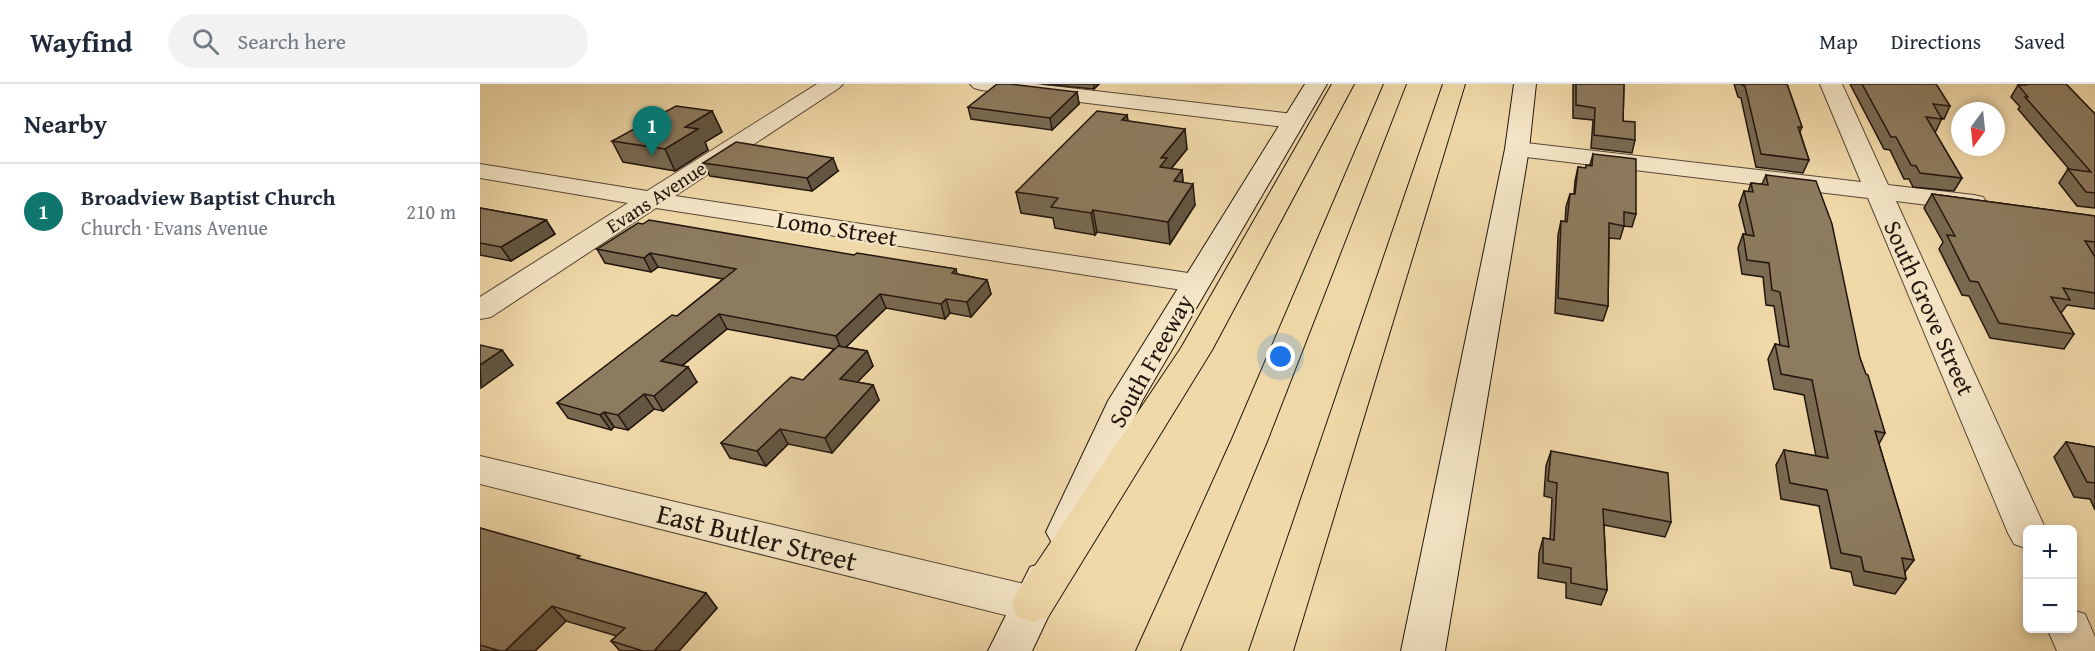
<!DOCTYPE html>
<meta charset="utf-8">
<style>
body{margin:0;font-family:"Gentium Book Plus",serif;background:#f2f2f3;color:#1f2937}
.controls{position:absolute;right:18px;bottom:18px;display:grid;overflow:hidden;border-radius:9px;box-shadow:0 3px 9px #0003}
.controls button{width:54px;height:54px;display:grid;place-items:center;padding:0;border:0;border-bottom:2px solid #e0e1e3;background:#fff;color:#1f2937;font:30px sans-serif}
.compass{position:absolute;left:1471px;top:18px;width:54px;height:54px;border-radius:50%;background:#fff;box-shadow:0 3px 9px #0003;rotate:195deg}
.you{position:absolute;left:801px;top:273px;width:21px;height:21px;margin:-15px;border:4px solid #fff;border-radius:50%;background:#1a73e8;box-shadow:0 0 0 9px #1a73e833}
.badge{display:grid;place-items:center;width:39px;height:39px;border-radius:50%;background:#0f766e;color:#fff;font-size:20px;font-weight:700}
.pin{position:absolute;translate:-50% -50px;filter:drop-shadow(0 2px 3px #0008)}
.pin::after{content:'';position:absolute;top:32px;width:21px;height:18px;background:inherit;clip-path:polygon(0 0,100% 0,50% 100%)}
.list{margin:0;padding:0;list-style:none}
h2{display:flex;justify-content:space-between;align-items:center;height:78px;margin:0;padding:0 24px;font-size:26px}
h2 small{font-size:20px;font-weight:400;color:#747a83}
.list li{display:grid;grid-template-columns:39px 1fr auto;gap:18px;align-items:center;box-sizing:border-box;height:96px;padding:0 24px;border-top:2px solid #e0e1e3}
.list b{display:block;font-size:22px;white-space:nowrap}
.list p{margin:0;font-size:20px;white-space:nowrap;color:#747a83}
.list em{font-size:20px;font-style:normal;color:#747a83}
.icon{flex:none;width:33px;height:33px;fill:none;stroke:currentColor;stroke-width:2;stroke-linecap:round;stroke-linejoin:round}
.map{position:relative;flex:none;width:1615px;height:567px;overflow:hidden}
header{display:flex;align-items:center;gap:36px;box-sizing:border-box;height:84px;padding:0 30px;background:#fff;border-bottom:2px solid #e0e1e3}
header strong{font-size:28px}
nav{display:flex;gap:33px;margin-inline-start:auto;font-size:21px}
.search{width:420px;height:54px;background:#f2f2f3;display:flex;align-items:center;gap:15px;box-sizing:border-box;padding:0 21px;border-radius:33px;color:#747a83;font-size:22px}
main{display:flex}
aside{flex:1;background:#fff}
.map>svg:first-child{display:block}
</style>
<header>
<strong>Wayfind</strong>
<div class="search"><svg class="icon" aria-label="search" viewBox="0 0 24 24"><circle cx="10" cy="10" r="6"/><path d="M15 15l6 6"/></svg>Search here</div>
<nav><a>Map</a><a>Directions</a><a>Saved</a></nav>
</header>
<main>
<aside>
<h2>Nearby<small></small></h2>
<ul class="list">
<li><span class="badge">1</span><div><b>Broadview Baptist Church</b><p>Church · Evans Avenue</p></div><em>210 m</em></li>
</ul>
</aside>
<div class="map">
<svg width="1615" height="567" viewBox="0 0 1615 567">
<rect width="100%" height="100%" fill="#f0d9a9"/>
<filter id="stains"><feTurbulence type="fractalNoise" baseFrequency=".00333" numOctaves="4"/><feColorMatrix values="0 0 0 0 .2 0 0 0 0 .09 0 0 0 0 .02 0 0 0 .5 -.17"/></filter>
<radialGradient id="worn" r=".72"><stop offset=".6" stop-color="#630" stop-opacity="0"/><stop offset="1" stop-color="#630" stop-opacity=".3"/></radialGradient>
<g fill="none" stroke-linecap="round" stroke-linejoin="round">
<!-- street casing -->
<g stroke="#564635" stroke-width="2">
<g id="street">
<polygon points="337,0 363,0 359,4 195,112 715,190 725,193 730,199 725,205 715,208 176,124 11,233 0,235 0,213 148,119 0,94 0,80 167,107"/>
<polygon points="490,0 555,0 813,30 821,32 824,37 821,42 813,44 501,6 494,4"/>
<polygon points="1340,0 1362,0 1408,101 1494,111 1503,113 1507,119 1503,125 1494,127 1416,117 1566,446 1548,446 1548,465 1534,460 1528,449 1388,114 1037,72 1029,70 1025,65 1029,60 1037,58 1381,98"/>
<polygon points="0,372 553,502 568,507 574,520 568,533 553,538 0,400"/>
<polygon points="1592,526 1605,530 1615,553 1615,567 1577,567 1567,544 1592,544"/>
</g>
</g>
<!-- secondary casing -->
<g stroke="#22150e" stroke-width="2">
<g id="secondary">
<polygon points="825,0 847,0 662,317 600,459 586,464 572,459 566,448 628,317"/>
<polygon points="1034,0 1056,0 1049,65 965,567 921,567 1025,65"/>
<polygon points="565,478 580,483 586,495 552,567 508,567 550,483"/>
</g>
</g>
<!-- highway casing -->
<g stroke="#22150e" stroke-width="2">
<g id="highway">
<polygon points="852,0 874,0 732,266 568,533 553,538 538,533 532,520 538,507 701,264"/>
<polygon points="904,0 926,0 788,355 700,567 656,567 752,355"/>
<polygon points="963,0 985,0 813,567 769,567"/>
</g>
</g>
<!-- street -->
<use href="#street" fill="#f5e6c7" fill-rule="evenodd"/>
<!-- secondary -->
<use href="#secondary" fill="#f5e6c7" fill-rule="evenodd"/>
<!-- highway -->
<use href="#highway" fill="#f0d9a9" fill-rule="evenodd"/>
</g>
<!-- wall -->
<g fill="#796a52" stroke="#22150e" stroke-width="1.5">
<polygon points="562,0 619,0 614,5"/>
<polygon points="1093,0 1144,0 1143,37 1155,56 1152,69 1111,64 1113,36 1093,34"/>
<polygon points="1254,0 1307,0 1322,43 1320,48 1329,76 1323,89 1276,83 1261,14 1258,13"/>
<polygon points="1370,0 1456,0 1470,22 1464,35 1462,34 1456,47 1454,47 1482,94 1474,107 1433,103 1429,95 1424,95 1410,66 1404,65"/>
<polygon points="1540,0 1586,0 1615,30 1615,124 1597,122 1579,99 1588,85 1589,85 1538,25 1540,23 1531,13 1538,1"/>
<polygon points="597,8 599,20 572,46 491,35 488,23"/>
<polygon points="232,27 242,48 225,58 228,66 195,87 143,78 132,57"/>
<polygon points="647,31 648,37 707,65 691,85 702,86 703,98 715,121 690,160 617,148 615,151 575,144 573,134 541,129 536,108"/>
<polygon points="1113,70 1156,130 1152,143 1144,142 1140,155 1129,154 1128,222 1123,237 1075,229 1078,151 1081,137 1085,138 1086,123 1090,110 1094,110 1095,97 1098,83 1105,84 1110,81"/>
<polygon points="223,79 358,87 332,107 230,92"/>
<polygon points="1286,91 1380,274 1405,349 1399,360 1434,476 1425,488 1426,495 1415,510 1374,501 1371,488 1351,484 1339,422 1301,415 1296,381 1304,366 1336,372 1324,311 1294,305 1288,275 1295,260 1300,261 1294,222 1286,221 1283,193 1262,190 1258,164 1263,150 1266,150 1259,121 1264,107 1268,108 1271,99 1282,100"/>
<polygon points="1452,110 1615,132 1615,225 1587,221 1581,229 1594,250 1584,265 1510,254 1489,212 1482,211 1459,165 1463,158 1444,124"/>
<polygon points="0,124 66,136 75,150 31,177 0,171"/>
<polygon points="117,165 374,171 476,185 477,190 507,196 511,210 491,233 470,229 465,235 406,224 366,263 387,267 393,282 377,298 393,301 399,316 352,369 308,360 286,382 250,374 241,359 323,296 354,265 247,245 202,282 217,298 183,327 174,325 148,346 134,343 131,346 88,334 77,319 197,232 243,195 178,183 171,188 125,179"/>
<polygon points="1586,358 1615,363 1615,426 1610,415 1594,413 1574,373"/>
<polygon points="1071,367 1191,438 1185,453 1124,441 1127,506 1121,521 1086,514 1086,499 1058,494 1059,469 1063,454 1070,455 1072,414 1064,412 1066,382"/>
<polygon points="0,444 103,476 237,524 199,567 140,567 131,557 137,552 86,537 55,567 0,567"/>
</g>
<!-- shaded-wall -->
<g fill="#635642" stroke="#22150e" stroke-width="1.5">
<polygon points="614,0 619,0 614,5"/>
<polygon points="597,8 599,20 572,46 570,34"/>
<polygon points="232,27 242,48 225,58 228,66 195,87 185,65 205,43"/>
<polygon points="647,31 650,51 642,36"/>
<polygon points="705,45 707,65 688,88 680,83 681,74"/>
<polygon points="353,74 358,87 332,107 327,94"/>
<polygon points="702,86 704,108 694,97"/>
<polygon points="713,100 715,121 690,160 688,138"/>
<polygon points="613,126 617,148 615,151 611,129"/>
<polygon points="66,136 75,150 31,177 21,163"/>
<polygon points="170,169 178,183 171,188 164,174"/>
<polygon points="507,196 511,210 491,233 487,218"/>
<polygon points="400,210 406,224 362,267 356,252"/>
<polygon points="466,215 470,229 465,235 461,220"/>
<polygon points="239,230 247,245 189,292 181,277"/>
<polygon points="22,266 33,281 1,304 0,281"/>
<polygon points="387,267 393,282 366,310 360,295"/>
<polygon points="208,283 217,298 183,327 174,312"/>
<polygon points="393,301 399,316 352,369 345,354"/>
<polygon points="164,310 174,325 148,346 138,331"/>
<polygon points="124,328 134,343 131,346 120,331"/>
<polygon points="300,345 308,360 286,382 277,367"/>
<polygon points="226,509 237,524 199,567 174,567"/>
<polygon points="72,522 86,537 55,567 25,567"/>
</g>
<!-- building -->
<g fill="#8d7b5f" stroke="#22150e" stroke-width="1.5">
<polygon points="517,0 530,0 597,8 570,34 488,23"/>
<polygon points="1096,0 1144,0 1143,37 1155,38 1155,56 1114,51 1115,24 1096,21"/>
<polygon points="1261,0 1307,0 1322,43 1318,43 1329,76 1281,70 1265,2 1262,1"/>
<polygon points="1382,0 1456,0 1470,22 1453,20 1462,35 1446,33 1482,94 1440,89 1436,82 1431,81 1416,53 1411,53"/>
<polygon points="1545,0 1586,0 1615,30 1615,109 1606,108 1588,85 1611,88 1545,13 1548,13 1538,1 1546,1"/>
<polygon points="196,22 232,27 205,43 218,45 185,65 132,57"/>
<polygon points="617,27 647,31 642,36 705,45 681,74 687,74 680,83 702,86 694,97 713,100 688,138 613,126 611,129 571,123 578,114 536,108"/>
<polygon points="256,58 353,74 327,94 223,79"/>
<polygon points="1113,70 1156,75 1156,130 1144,128 1144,142 1129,139 1128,222 1078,214 1081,137 1087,138 1090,110 1095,110 1098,83 1106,84 1106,81 1112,82"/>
<polygon points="1286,91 1336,97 1352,140 1380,274 1386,290 1388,291 1405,349 1395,347 1434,476 1422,474 1426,495 1384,487 1381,473 1361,469 1347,406 1310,399 1304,366 1348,374 1332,296 1301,290 1295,260 1309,263 1300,208 1292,206 1289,179 1267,176 1263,150 1274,152 1264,107 1273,108 1271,99 1288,101"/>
<polygon points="1452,110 1615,132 1615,158 1605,157 1615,173 1615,209 1583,204 1590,216 1571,213 1594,250 1519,239 1498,198 1490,197 1467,151 1475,152"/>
<polygon points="0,124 66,136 21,163 0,159"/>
<polygon points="169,136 374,171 377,169 476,185 472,189 507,196 487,218 466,215 461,220 400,210 356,252 239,230 181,277 208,283 174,312 164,310 138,331 124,328 120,331 77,319 192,231 197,232 256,185 170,169 164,174 117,165 158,139 163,140"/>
<polygon points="0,261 22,266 0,281"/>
<polygon points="358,262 387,267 360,295 393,301 345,354 300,345 277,367 241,359 311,293 323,296"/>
<polygon points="1586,358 1615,363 1615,399 1607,398"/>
<polygon points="1071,367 1188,389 1191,438 1123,425 1127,506 1091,499 1091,484 1063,479 1063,454 1074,456 1077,399 1068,397"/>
<polygon points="0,444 100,472 97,474 226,509 174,567 163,567 131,557 145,544 72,522 25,567 20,567 0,561"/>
</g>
<g text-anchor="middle" stroke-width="4.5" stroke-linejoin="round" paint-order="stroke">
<!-- far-street labels -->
<g font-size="20" fill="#22150e" stroke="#f5e6c7">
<text transform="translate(176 113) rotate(-33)" y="7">Evans Avenue</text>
</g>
<!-- street labels -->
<g font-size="24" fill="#22150e" stroke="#f5e6c7">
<text transform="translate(357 145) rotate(9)" y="8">Lomo Street</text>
<text transform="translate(1449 224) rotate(66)" y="8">South Grove Street</text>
<text transform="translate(671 277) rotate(-61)" y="8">South Freeway</text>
</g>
<!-- near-street labels -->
<g font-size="28" fill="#22150e" stroke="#f5e6c7">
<text transform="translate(277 453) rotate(14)" y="10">East Butler Street</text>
</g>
</g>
<rect width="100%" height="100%" filter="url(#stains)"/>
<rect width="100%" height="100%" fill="url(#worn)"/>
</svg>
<div class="controls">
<button>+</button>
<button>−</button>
</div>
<svg class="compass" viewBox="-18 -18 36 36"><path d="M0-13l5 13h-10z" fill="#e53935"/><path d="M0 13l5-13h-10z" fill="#747a83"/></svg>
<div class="you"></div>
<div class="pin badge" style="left:172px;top:72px">1</div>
</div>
</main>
